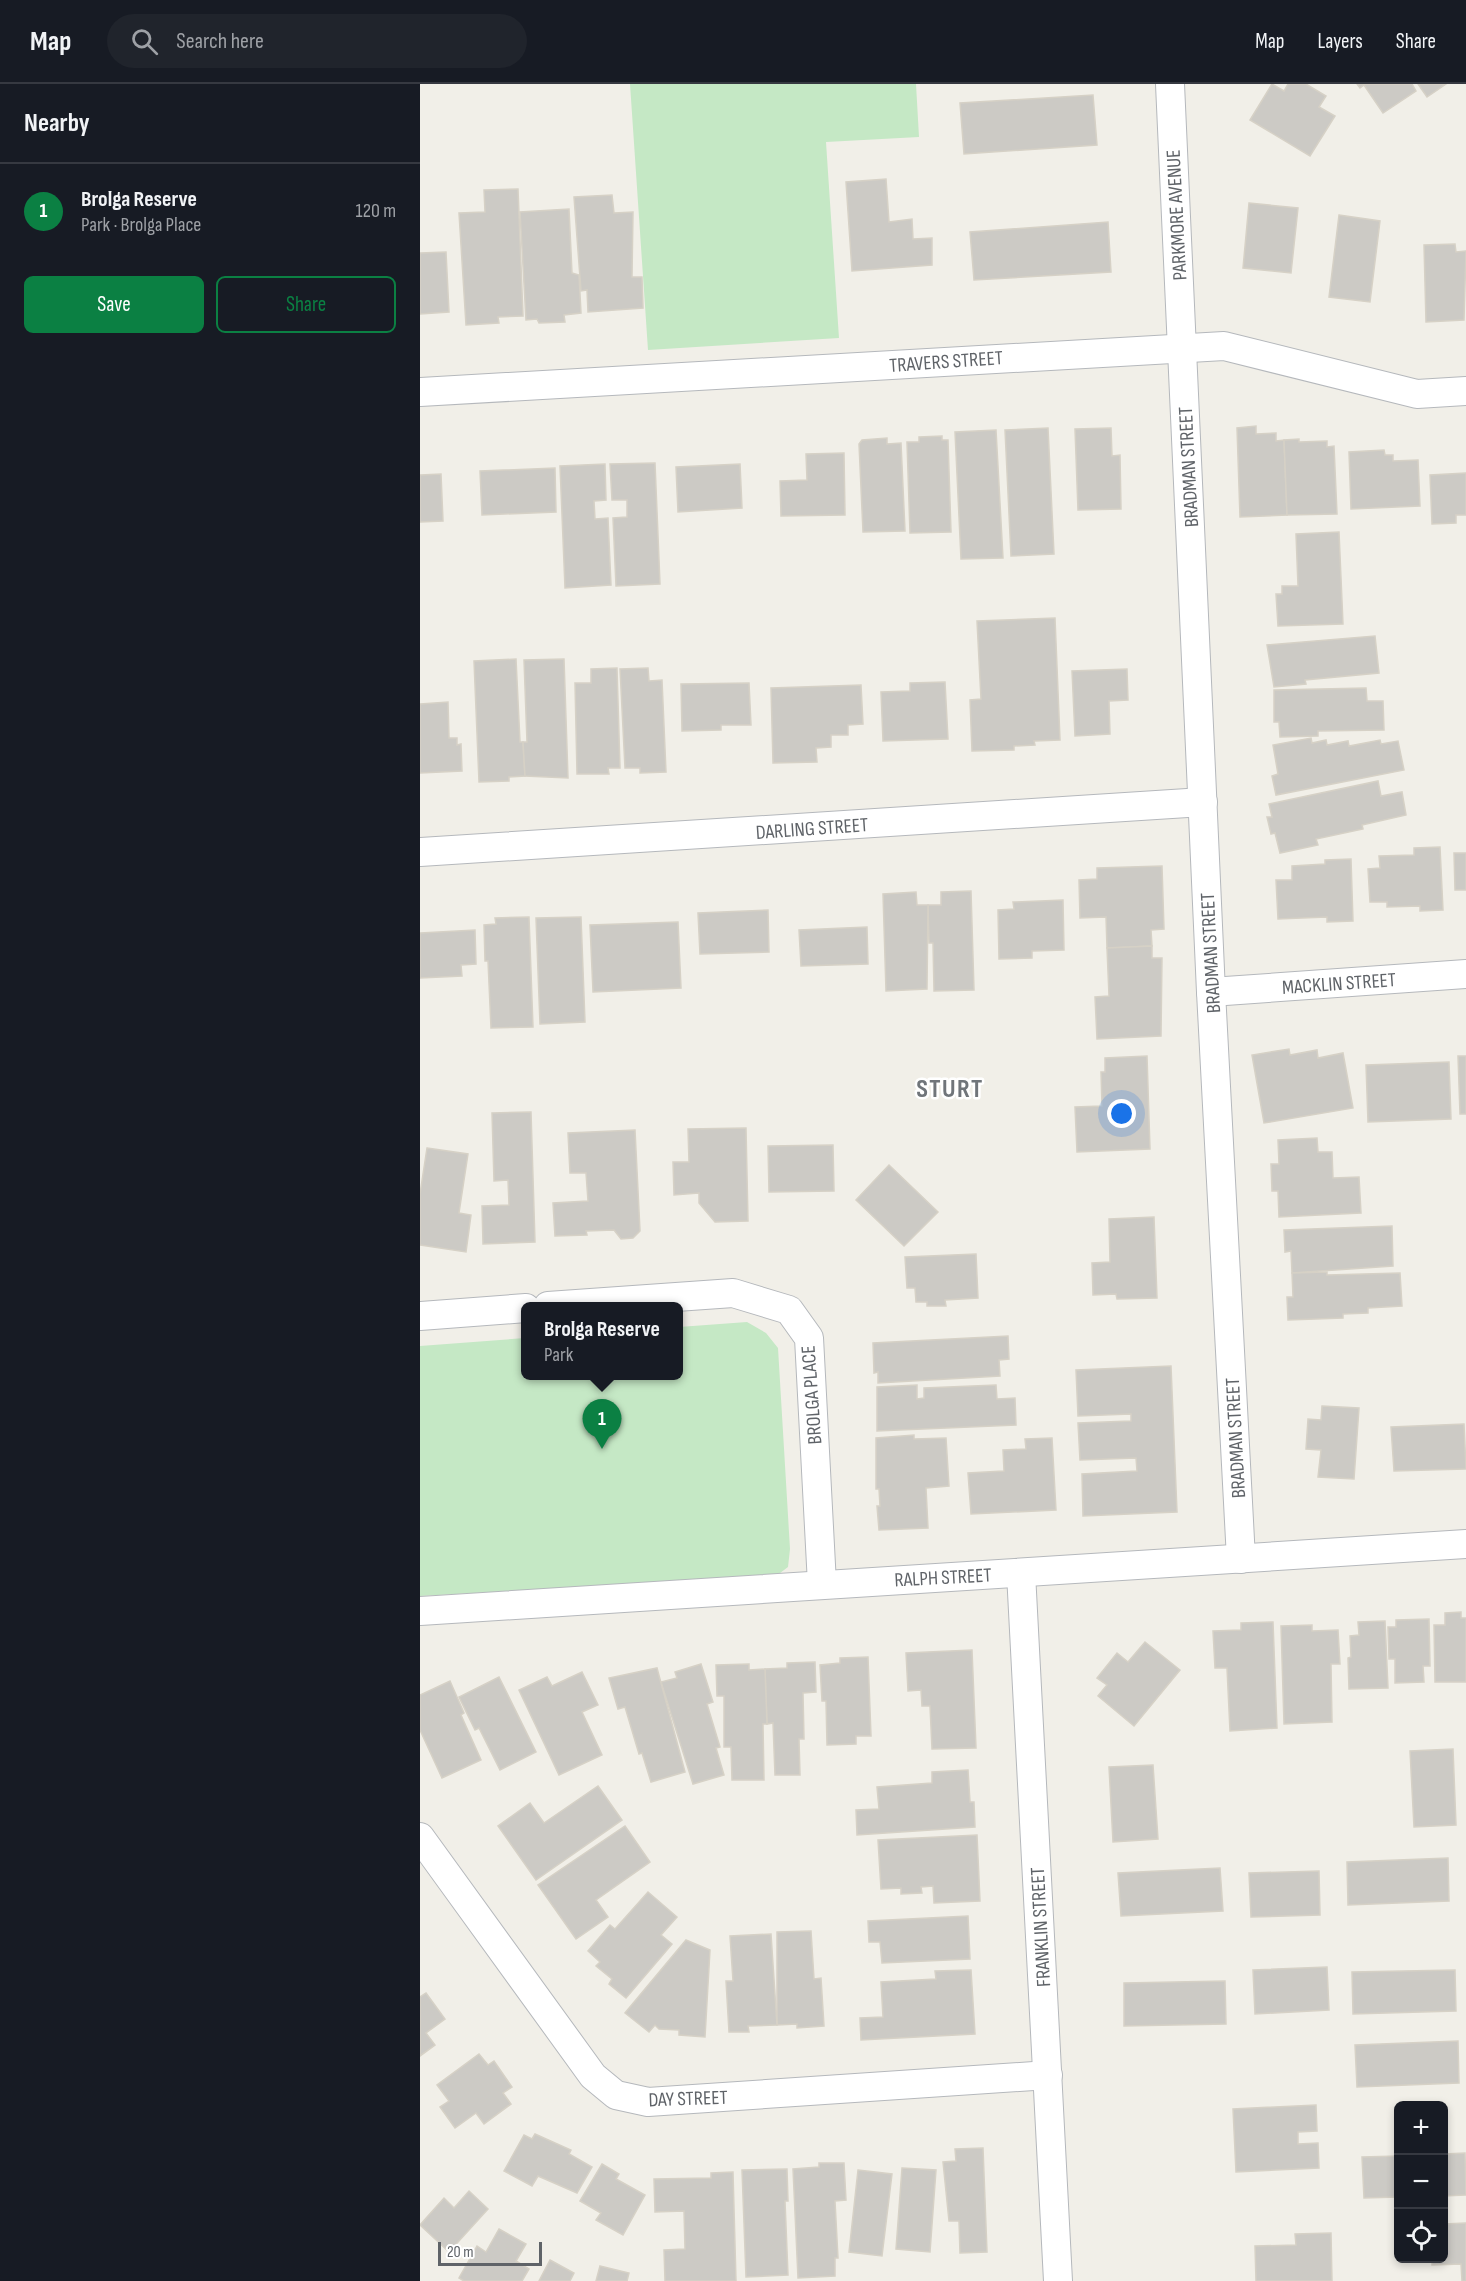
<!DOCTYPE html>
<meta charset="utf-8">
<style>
body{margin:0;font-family:"Sofia Sans Condensed",sans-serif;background:#20242c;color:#f1f3f6}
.controls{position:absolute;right:18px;bottom:18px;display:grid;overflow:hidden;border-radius:9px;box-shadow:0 3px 9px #0003}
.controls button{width:54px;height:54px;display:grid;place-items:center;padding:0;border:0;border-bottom:2px solid #363941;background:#171b24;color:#f1f3f6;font:30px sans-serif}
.scale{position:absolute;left:18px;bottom:15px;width:104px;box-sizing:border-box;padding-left:6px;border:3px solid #5f6368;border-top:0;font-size:16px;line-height:21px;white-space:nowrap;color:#5f6368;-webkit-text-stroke:4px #fff;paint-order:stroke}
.you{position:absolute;left:702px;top:1030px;width:21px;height:21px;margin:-15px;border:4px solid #fff;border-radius:50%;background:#1a73e8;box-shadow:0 0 0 9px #1a73e833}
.badge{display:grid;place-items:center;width:39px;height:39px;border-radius:50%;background:#0b8043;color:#fff;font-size:20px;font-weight:700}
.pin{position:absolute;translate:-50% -50px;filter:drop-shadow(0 2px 3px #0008)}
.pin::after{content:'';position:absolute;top:32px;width:21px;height:18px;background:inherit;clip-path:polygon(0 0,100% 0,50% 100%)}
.popup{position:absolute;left:101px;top:1218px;width:162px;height:78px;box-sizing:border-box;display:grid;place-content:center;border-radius:9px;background:#171b24;filter:drop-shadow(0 2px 4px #0005);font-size:20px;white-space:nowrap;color:#9ea1a6}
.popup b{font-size:22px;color:#f1f3f6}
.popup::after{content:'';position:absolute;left:50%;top:100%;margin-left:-12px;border:12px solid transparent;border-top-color:#171b24}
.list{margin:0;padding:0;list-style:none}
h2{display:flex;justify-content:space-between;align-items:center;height:78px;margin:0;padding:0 24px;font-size:26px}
h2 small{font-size:20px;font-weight:400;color:#9ea1a6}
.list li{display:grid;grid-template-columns:39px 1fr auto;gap:18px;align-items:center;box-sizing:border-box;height:96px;padding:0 24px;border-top:2px solid #363941}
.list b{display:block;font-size:22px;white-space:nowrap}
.list p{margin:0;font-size:20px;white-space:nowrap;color:#9ea1a6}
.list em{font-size:20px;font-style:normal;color:#9ea1a6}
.actions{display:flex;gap:12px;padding:18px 24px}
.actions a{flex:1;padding:14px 0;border:2px solid #0b8043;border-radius:9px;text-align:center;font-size:21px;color:#0b8043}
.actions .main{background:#0b8043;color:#fff}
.icon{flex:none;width:33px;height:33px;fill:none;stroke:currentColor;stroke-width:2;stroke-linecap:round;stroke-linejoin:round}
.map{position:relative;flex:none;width:1046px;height:2197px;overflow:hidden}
header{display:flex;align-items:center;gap:36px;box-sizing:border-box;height:84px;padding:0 30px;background:#171b24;border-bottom:2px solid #363941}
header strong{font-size:28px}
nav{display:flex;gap:33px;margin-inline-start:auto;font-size:21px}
.search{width:420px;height:54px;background:#20242c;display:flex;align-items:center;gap:15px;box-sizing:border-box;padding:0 21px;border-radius:33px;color:#9ea1a6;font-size:22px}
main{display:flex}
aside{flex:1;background:#171b24}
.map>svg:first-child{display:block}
</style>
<header>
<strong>Map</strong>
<div class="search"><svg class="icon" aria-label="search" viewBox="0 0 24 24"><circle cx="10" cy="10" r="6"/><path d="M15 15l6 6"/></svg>Search here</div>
<nav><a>Map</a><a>Layers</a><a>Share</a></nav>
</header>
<main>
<aside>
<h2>Nearby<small></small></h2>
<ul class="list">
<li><span class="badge">1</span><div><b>Brolga Reserve</b><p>Park · Brolga Place</p></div><em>120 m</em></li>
</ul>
<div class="actions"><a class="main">Save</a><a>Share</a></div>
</aside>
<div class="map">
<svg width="1046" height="2197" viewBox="0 0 1046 2197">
<rect width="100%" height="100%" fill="#f1efe8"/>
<!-- green -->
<g fill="#c5e8c5">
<polygon points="210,0 496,0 499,53 406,58 419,254 228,266"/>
<polygon points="327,1238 346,1249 358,1264 370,1465 368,1483 356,1492 0,1512 0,1262 105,1254 106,1292 258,1292 259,1243"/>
</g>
<!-- building -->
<g fill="#cccac5" stroke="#d6d1c6" stroke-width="1.5">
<polygon points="852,0 864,7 868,0 886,0 906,12 899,23 915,32 890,72 830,36"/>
<polygon points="937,0 992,0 996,7 963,29 944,1 940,4"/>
<polygon points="998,0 1026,0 1007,13"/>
<polygon points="673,11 677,61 544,70 540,19"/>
<polygon points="466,95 469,138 492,135 493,155 512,154 512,181 432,187 426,98"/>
<polygon points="98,105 103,232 78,233 79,239 46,241 39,129 65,128 64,106"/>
<polygon points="192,111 194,129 213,128 212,193 222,193 223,224 168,228 167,206 161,207 154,113"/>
<polygon points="829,119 878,124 871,189 823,184"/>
<polygon points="149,125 152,189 159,191 161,229 144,231 145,238 119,239 117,235 106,236 100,128"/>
<polygon points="919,131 960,137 950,218 909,213"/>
<polygon points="688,138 691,188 554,196 550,148"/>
<polygon points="1035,160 1036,168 1046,167 1044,236 1006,238 1004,161"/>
<polygon points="26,168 29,228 0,230 0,169"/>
<polygon points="836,342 836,350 856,349 856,357 864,356 867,431 820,433 817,344"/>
<polygon points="628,344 634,470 591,472 585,346"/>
<polygon points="691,344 692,372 700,371 701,425 658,426 655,345"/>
<polygon points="576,346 583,474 541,475 535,348"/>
<polygon points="522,352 522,356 528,356 531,448 490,449 487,358 499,358 499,353"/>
<polygon points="467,354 467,360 481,359 485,447 443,448 439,360 442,356"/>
<polygon points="879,355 879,358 907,357 907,363 914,362 917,430 867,431 864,356"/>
<polygon points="964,366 965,371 973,371 973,377 998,376 1000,422 931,425 929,368"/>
<polygon points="424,369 425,431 361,432 360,397 387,396 386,370"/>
<polygon points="235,379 240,500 196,502 193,434 207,433 207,416 192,416 190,380"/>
<polygon points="185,380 186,416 174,417 175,435 188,434 191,501 145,504 140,382"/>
<polygon points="320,380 322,424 258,428 256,383"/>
<polygon points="135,384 136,428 62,431 60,387"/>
<polygon points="1046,389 1046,431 1036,431 1036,439 1012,440 1010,391"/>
<polygon points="21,390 23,437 0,438 0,391"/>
<polygon points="919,448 923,540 858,542 856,510 862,510 862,502 878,502 876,450"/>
<polygon points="635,534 640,656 614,657 615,661 594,662 594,666 552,667 550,616 561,615 557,537"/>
<polygon points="955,552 959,589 885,596 886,600 854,603 847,561"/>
<polygon points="96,575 100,658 103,658 105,692 89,693 89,697 59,698 54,577"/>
<polygon points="144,575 148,694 105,692 103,658 107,658 104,576"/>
<polygon points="197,584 200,684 188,684 189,690 157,690 155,599 171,599 171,585"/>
<polygon points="228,584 229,597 242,596 246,688 220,689 220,684 205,684 200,585"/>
<polygon points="707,585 708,616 689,617 690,650 655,652 652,587"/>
<polygon points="525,598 528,655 463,657 461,608 490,607 490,599"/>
<polygon points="329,599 331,641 301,641 301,646 262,647 261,600"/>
<polygon points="441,601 443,640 428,641 428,651 411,651 411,663 396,664 397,678 353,679 351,604"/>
<polygon points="946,604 947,617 963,617 964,646 898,647 898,652 860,653 859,638 854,638 854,606"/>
<polygon points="28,618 29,654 37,654 37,661 41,660 42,687 0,689 0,620"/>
<polygon points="891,654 892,659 906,656 907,661 928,657 929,662 960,656 961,660 978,657 984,686 856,711 852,692 858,690 853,661"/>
<polygon points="958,697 961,712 982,708 986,731 942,741 943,745 896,755 898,761 860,769 855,749 851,750 847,733 852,733 849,720"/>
<polygon points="1020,763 1023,826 1000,827 1000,822 967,823 967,818 950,818 948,785 960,784 959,772 994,771 994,764"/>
<polygon points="1034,769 1046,769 1046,806 1035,806"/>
<polygon points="931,775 933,837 907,838 907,833 858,835 856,796 872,796 872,782 905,780 905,776"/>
<polygon points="742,782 744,845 731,846 732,862 687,864 686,833 660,834 659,796 677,795 677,784"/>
<polygon points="551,807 554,906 514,907 513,859 509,859 508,821 521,821 521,808"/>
<polygon points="496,808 497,821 508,821 507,905 466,907 463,810"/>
<polygon points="643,816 644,866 612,867 612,874 579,875 578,826 594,825 593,818"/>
<polygon points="348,826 349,868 280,870 278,829"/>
<polygon points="109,833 113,943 71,944 68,877 65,877 64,841 76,840 75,834"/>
<polygon points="161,833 165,938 120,940 116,834"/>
<polygon points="258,838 261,904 173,908 170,841"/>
<polygon points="447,843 448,880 381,882 379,846"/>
<polygon points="55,846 56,880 41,881 42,892 0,894 0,849"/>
<polygon points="732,862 732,874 742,874 741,952 677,955 675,913 689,912 687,864"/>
<polygon points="869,965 870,971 897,966 898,974 923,969 933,1024 844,1039 832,971"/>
<polygon points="727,972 730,1065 657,1068 655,1023 682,1022 681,988 685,988 685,974"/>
<polygon points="1038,972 1046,972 1046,1030 1040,1030"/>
<polygon points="1029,978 1031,1035 948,1038 946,981"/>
<polygon points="111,1028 115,1158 63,1160 62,1122 89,1121 88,1096 74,1097 72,1029"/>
<polygon points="326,1044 328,1137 295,1138 279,1119 279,1109 254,1111 253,1078 269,1078 268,1045"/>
<polygon points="215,1046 220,1147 213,1154 201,1155 194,1146 166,1147 167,1151 135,1152 133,1119 168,1117 166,1089 150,1089 148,1049"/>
<polygon points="897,1054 898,1068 912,1068 913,1094 939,1093 941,1129 859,1133 858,1107 852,1107 851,1080 859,1080 858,1056"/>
<polygon points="413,1061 414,1107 349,1108 348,1062"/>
<polygon points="7,1064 48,1070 39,1129 51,1131 46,1168 0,1161 0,1110"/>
<polygon points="469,1081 518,1128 484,1162 436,1116"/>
<polygon points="734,1133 737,1214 697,1215 696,1210 673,1211 672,1179 690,1178 689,1135"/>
<polygon points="972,1142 973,1182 872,1189 871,1167 865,1168 864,1146"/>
<polygon points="556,1170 558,1214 525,1216 526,1222 507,1222 507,1218 496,1218 495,1204 487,1204 485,1173"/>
<polygon points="907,1188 907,1191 980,1189 982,1222 948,1224 948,1229 923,1230 923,1234 868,1236 867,1213 873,1213 872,1189"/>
<polygon points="588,1252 589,1275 579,1276 580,1292 458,1299 458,1288 454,1289 453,1259"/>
<polygon points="751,1282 757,1428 663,1432 662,1390 717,1387 716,1374 660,1376 658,1339 711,1337 711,1330 658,1332 656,1286"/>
<polygon points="497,1301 497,1315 504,1314 504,1304 576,1301 577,1315 595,1314 596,1341 457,1347 457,1303"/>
<polygon points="902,1322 939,1324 934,1395 898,1393 901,1366 886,1365 888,1335 901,1336"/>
<polygon points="1044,1340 1046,1385 974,1387 971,1343"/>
<polygon points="494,1351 494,1355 526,1354 529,1402 506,1404 508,1444 459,1446 457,1422 460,1422 459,1405 456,1405 456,1354"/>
<polygon points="632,1354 636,1426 551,1430 548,1389 584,1387 583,1366 606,1365 605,1355"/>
<polygon points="1041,1528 1041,1534 1046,1534 1046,1598 1015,1598 1014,1541 1025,1541 1025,1529"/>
<polygon points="1009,1535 1010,1582 1003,1582 1004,1598 975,1599 975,1575 969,1575 968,1543 976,1543 976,1536"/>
<polygon points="965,1537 968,1604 929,1605 928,1574 931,1573 930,1552 939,1551 938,1538"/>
<polygon points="853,1538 857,1644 810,1647 807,1584 795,1584 793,1547 821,1546 821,1539"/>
<polygon points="892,1541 892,1547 918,1546 920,1580 911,1580 912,1638 864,1640 861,1542"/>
<polygon points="725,1558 760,1586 714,1642 678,1612 687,1601 677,1594 697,1569 708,1578"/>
<polygon points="552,1566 556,1664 512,1665 510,1622 502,1622 501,1606 488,1607 486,1569"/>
<polygon points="448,1573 451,1652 436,1652 436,1660 407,1661 406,1617 402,1617 400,1581 420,1579 420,1574"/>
<polygon points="395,1578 396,1608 383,1609 384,1655 379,1655 380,1691 355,1691 353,1639 347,1640 345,1585 367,1584 367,1579"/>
<polygon points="281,1580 293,1618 287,1620 300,1663 296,1664 304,1691 273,1700 241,1598 257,1594 255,1588"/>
<polygon points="329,1580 329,1586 345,1585 347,1640 343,1640 344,1696 312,1696 311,1663 304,1663 304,1612 297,1612 296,1581"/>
<polygon points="237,1584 265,1688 231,1698 222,1669 219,1670 205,1623 198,1625 189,1594"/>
<polygon points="162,1588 178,1621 162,1628 182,1671 139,1691 99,1606 127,1593 132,1602"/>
<polygon points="79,1593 116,1668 80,1686 59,1644 55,1646 39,1613"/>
<polygon points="30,1597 44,1629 41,1631 61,1676 22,1694 0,1646 0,1611"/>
<polygon points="1033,1665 1036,1741 994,1743 990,1667"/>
<polygon points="733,1681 738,1755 693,1758 689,1683"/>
<polygon points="548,1686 550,1718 554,1718 555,1743 437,1751 436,1726 459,1725 457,1703 512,1699 512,1688"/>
<polygon points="178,1702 202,1736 116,1796 78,1742 110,1719 124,1739"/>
<polygon points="205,1742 230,1778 176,1816 188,1833 156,1855 118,1801"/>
<polygon points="557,1751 560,1817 514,1819 513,1802 501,1803 502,1809 481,1810 481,1804 461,1805 458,1756"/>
<polygon points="1028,1774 1029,1817 928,1821 927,1778"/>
<polygon points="800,1784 803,1827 701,1832 698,1789"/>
<polygon points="899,1787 900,1831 831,1833 829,1789"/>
<polygon points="228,1808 257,1833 241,1851 252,1860 206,1914 189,1900 192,1895 176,1882 180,1878 168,1867 190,1841 195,1845"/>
<polygon points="548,1832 550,1875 462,1879 460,1858 449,1858 448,1837"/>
<polygon points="391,1847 394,1895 401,1894 404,1942 377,1944 377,1940 357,1941 357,1848"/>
<polygon points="351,1850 357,1941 328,1942 329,1948 309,1948 306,1897 313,1897 310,1852"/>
<polygon points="266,1856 290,1866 285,1953 259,1951 259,1946 239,1945 235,1941 229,1948 205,1929"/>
<polygon points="907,1883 909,1926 835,1930 833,1886"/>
<polygon points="551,1886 555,1950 441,1956 440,1934 463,1933 461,1898 516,1895 515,1887"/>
<polygon points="1035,1886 1036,1927 933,1930 932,1888"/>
<polygon points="805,1897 806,1940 704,1942 704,1899"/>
<polygon points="6,1909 25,1935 6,1949 15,1961 0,1972 0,1913"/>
<polygon points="1038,1957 1039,1999 937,2003 935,1961"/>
<polygon points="59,1970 68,1981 74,1977 92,2003 83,2009 91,2020 64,2040 56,2029 35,2044 20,2023 29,2017 17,2001"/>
<polygon points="896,2021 897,2047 878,2048 878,2060 898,2059 899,2084 816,2088 813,2025"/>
<polygon points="115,2050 151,2066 149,2070 172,2083 157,2109 118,2092 112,2102 84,2087 104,2051 112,2055"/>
<polygon points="563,2064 567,2168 540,2169 539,2137 529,2137 523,2078 536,2077 535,2065"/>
<polygon points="1045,2069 1046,2111 1024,2112 1024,2070"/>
<polygon points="978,2072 978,2113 944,2114 942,2073"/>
<polygon points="399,2079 424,2079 426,2116 415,2117 418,2174 415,2174 415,2192 378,2194 373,2085 399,2083"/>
<polygon points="182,2080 199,2090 196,2095 225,2111 203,2151 176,2136 181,2129 160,2117"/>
<polygon points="482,2084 516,2086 510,2168 476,2165"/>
<polygon points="367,2085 368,2117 365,2117 368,2191 326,2193 322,2086"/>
<polygon points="438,2086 472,2090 462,2172 429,2168"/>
<polygon points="313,2088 316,2197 245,2197 244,2166 265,2165 264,2127 235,2128 234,2095 291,2094 291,2089"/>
<polygon points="49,2107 68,2125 29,2168 0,2141 24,2114 34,2124"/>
<polygon points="1046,2139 1046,2197 1042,2197 1041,2180 1012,2181 1012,2174 1024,2174 1024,2140"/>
<polygon points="79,2145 106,2160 96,2177 109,2185 102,2197 44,2197 39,2194 57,2162 66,2168"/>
<polygon points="911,2149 912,2197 836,2197 835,2162 876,2161 875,2150"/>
<polygon points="130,2176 154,2189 150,2197 119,2197"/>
<polygon points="180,2182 209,2189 207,2197 176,2197"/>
</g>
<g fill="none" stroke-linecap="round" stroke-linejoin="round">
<!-- street casing -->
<g stroke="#b5b8bc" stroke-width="30">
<g id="street">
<polyline points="750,0 791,908 821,1475"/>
<polyline points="0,308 804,262 997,310 1046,307"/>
<polyline points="0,768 783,718"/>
<polyline points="791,908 1046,890"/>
<polyline points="128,1222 313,1209 369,1226 389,1254 402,1500"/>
<polyline points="0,1232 106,1224"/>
<polyline points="601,1489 638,2197"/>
<polyline points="0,1527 1046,1460"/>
<polyline points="0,1753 173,1992 196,2011 228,2018 628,1991"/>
</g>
</g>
<!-- street -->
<use href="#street" stroke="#fff" stroke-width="28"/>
</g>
<g text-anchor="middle" stroke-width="5" stroke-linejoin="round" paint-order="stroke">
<!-- street labels -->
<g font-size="20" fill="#5f6368" stroke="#fff">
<text transform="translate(756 131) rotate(-93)" y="7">PARKMORE AVENUE</text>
<text transform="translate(526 277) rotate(-4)" y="7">TRAVERS STREET</text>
<text transform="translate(768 383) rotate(-93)" y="7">BRADMAN STREET</text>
<text transform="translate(392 744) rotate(-4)" y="7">DARLING STREET</text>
<text transform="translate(790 869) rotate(-93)" y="7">BRADMAN STREET</text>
<text transform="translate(919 899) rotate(-4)" y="7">MACKLIN STREET</text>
<text transform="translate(391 1311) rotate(-94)" y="7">BROLGA PLACE</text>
<text transform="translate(815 1354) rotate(-93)" y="7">BRADMAN STREET</text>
<text transform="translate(523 1493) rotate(-3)" y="7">RALPH STREET</text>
<text transform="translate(620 1843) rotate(-93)" y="7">FRANKLIN STREET</text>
<text transform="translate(268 2014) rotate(-2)" y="7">DAY STREET</text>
</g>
<!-- district labels -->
<g font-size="26" font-weight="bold" letter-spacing="1.5" fill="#70757a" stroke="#fff">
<text x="530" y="1013">STURT</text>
</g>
</g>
</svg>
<div class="controls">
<button>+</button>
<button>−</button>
<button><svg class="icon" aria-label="locate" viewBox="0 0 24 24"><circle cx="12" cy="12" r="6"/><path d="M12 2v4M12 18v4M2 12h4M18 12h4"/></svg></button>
</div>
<div class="scale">20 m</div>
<div class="you"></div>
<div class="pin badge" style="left:182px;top:1365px">1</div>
<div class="popup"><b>Brolga Reserve</b>Park</div>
</div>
</main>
